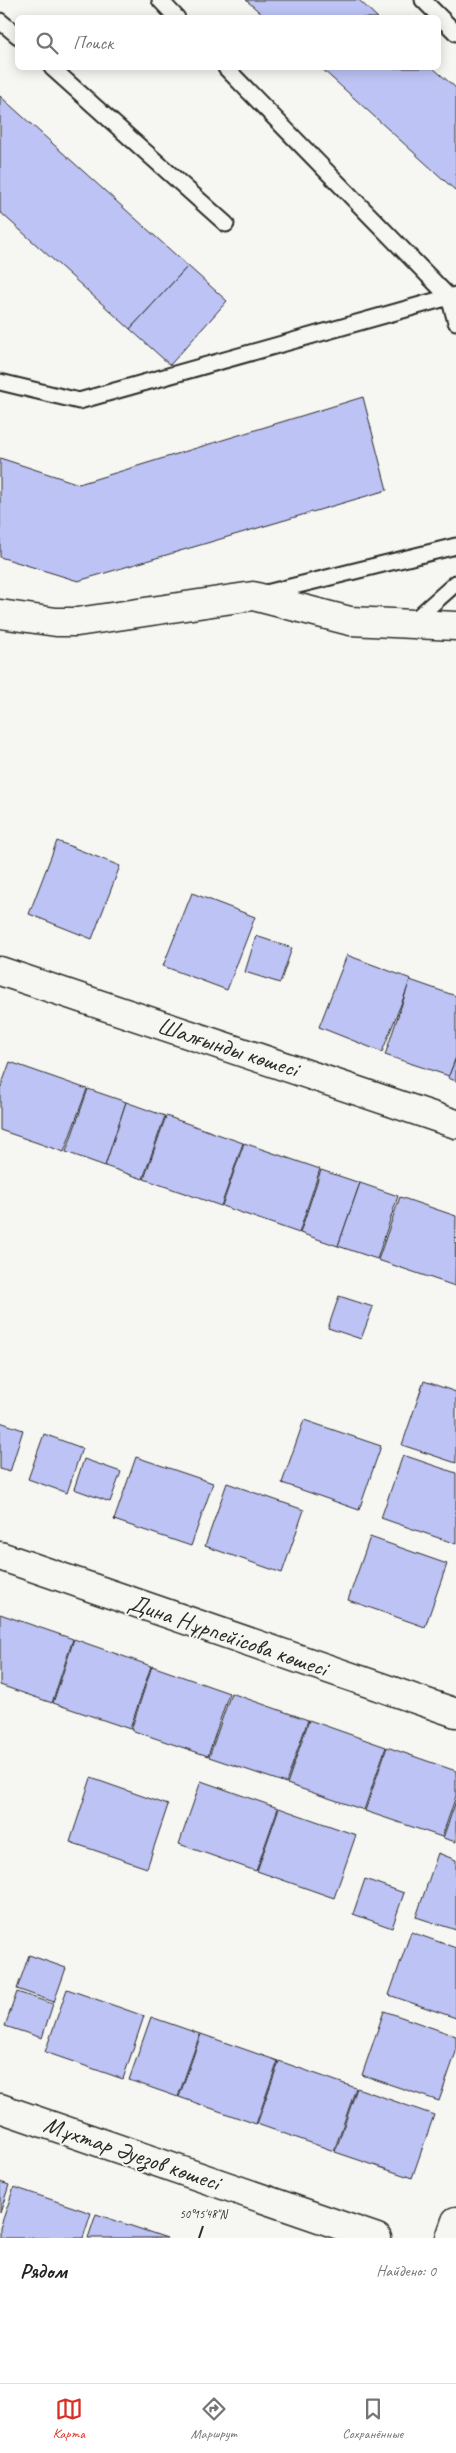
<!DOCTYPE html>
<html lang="ru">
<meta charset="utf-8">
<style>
body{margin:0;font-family:Caveat,sans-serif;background:#f2f2f2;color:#202124}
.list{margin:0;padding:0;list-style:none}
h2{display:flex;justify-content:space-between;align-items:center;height:65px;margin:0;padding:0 20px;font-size:21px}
h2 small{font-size:16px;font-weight:400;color:#757577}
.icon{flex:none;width:28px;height:28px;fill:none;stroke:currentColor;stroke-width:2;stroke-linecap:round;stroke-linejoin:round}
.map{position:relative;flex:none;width:456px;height:2238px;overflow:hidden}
.search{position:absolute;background:#fff;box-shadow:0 2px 12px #0003;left:15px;right:15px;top:15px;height:55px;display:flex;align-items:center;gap:12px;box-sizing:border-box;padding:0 18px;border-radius:8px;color:#757577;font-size:19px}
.sheet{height:145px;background:#fff}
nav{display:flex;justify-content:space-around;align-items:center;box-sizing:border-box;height:70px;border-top:1px solid #e0e0e0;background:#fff;font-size:14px;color:#757577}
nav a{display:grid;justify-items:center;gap:2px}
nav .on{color:#d93025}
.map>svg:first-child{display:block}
</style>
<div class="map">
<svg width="456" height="2238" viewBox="0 0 456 2238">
<rect width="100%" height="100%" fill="#f6f6f2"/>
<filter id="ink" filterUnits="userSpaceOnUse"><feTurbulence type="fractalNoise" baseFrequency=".02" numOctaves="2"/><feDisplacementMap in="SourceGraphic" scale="10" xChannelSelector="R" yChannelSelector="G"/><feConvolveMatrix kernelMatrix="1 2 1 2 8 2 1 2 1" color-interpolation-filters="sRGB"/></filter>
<g filter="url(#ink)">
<!-- building -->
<g fill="#bdc3f4" stroke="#2b2b2b">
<polygon points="246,0 359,0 378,18 266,18"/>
<polygon points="321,68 433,68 456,88 456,191"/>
<polygon points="0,96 188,266 130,329 0,212"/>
<polygon points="188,266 227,301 170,365 130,329"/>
<polygon points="363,397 387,490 78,581 0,557 0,458 79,484"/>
<polygon points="57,841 120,866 92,939 29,914"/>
<polygon points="192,893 255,917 227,990 163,966"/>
<polygon points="256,936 292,948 280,983 245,972"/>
<polygon points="347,955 411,979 382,1052 319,1027"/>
<polygon points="410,980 456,996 456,1057 449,1076 385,1055"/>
<polygon points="456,1058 456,1081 448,1078"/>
<polygon points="10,1062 87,1089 64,1152 0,1130 0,1089"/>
<polygon points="88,1089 126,1102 105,1166 66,1152"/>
<polygon points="126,1102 165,1116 143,1179 105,1166"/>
<polygon points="166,1116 243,1143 221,1206 144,1179"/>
<polygon points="244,1143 320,1169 299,1233 222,1206"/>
<polygon points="321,1170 360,1183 338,1246 300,1233"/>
<polygon points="360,1183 398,1196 377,1259 338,1246"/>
<polygon points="400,1197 456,1216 455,1286 378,1260"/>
<polygon points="339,1296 373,1307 361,1339 328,1328"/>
<polygon points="424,1381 456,1392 456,1463 402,1445"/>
<polygon points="304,1420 381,1446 359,1510 282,1483"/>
<polygon points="0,1422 23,1430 10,1472 0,1469"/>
<polygon points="44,1434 82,1448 67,1493 28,1479"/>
<polygon points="403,1455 456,1473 456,1544 381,1518"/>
<polygon points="136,1457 213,1483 191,1546 114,1520"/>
<polygon points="84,1459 121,1472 110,1502 74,1489"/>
<polygon points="227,1483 304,1510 282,1573 205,1546"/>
<polygon points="370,1537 447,1564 425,1627 348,1600"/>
<polygon points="0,1614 73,1639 52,1703 0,1685"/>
<polygon points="74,1639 151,1666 130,1729 53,1703"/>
<polygon points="152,1666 229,1693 208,1756 131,1730"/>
<polygon points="231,1693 308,1720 286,1783 209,1757"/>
<polygon points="309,1720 386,1747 364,1810 287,1784"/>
<polygon points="387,1747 456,1771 456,1796 442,1837 365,1811"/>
<polygon points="91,1778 168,1805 147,1868 70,1842"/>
<polygon points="201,1781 278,1808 256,1871 179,1844"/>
<polygon points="456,1801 456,1842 443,1838"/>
<polygon points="279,1808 356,1835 334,1898 257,1871"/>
<polygon points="438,1853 456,1860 456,1930 416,1917"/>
<polygon points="365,1879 404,1893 392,1928 353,1914"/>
<polygon points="411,1932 456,1948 456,2018 389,1995"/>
<polygon points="29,1955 66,1968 54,2002 17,1989"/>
<polygon points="67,1989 144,2016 123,2079 45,2052"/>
<polygon points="17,1992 53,2004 42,2038 5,2026"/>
<polygon points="384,2011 456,2036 456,2052 439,2101 362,2075"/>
<polygon points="151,2017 200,2034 178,2097 129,2080"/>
<polygon points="201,2034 278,2061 256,2124 179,2097"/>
<polygon points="279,2061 356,2088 334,2151 257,2124"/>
<polygon points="357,2088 434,2115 412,2178 335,2152"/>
<polygon points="0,2182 9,2185 0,2213"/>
<polygon points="14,2187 91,2213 83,2238 0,2238 0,2228"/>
<polygon points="96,2214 167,2238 88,2238"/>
</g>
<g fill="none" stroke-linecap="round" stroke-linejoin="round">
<!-- service casing -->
<g stroke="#2b2b2b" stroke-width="19">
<g id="service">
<polyline points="160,0 177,18"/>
<polyline points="423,0 456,33"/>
<polyline points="0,21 18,36"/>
<polyline points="52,68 226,224"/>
<polyline points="226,68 449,297 456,295"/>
<polyline points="0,382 79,401 449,297 456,322"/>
<polyline points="262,594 456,546"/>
<polyline points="411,623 456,583"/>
</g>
</g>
<!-- minor casing -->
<g stroke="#2b2b2b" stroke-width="31">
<g id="minor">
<polyline points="0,614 56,622 77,622 253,596 350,621 456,626"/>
<polyline points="0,971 456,1124"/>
<polyline points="0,1556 456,1713"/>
<polyline points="450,2238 456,2221"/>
</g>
</g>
<!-- tertiary casing -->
<g stroke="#2b2b2b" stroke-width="31">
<polyline id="tertiary" points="0,2108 377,2238"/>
</g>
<!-- service -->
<use href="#service" stroke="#f6f6f2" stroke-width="15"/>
<!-- minor -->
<use href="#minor" stroke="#f6f6f2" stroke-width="28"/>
<!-- tertiary -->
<use href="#tertiary" stroke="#f6f6f2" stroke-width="28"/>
</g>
</g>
<!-- ticks -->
<path fill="none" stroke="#2b2b2b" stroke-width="2" d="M199,2238L203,2226"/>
<g text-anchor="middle" stroke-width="4" stroke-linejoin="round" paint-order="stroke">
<!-- street labels -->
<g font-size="24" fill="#2b2b2b" stroke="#f6f6f2">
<text transform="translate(228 1047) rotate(18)" y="8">Шалғынды көшесі</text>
<text transform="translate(228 1635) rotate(19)" y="8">Дина Нұрпейісова көшесі</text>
<text transform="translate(132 2153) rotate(19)" y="8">Мұхтар Әуезов көшесі</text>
</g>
</g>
<g font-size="12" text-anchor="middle" fill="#2b2b2b" stroke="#f6f6f2" stroke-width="4" stroke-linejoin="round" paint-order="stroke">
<text x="203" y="2218">50°15'48"N</text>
</g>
</svg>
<div class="search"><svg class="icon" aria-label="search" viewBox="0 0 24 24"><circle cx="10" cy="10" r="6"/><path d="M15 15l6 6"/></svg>Поиск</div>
</div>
<section class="sheet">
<h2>Рядом<small>Найдено: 0</small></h2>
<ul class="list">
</ul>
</section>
<nav>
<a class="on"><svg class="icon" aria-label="map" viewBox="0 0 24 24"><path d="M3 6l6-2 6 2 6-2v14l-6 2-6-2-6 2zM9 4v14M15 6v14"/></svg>Карта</a>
<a><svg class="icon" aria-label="directions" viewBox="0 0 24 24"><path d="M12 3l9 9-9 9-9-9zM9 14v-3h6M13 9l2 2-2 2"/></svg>Маршрут</a>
<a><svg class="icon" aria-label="saved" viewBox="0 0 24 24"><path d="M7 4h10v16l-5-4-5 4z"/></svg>Сохранённые</a>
</nav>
